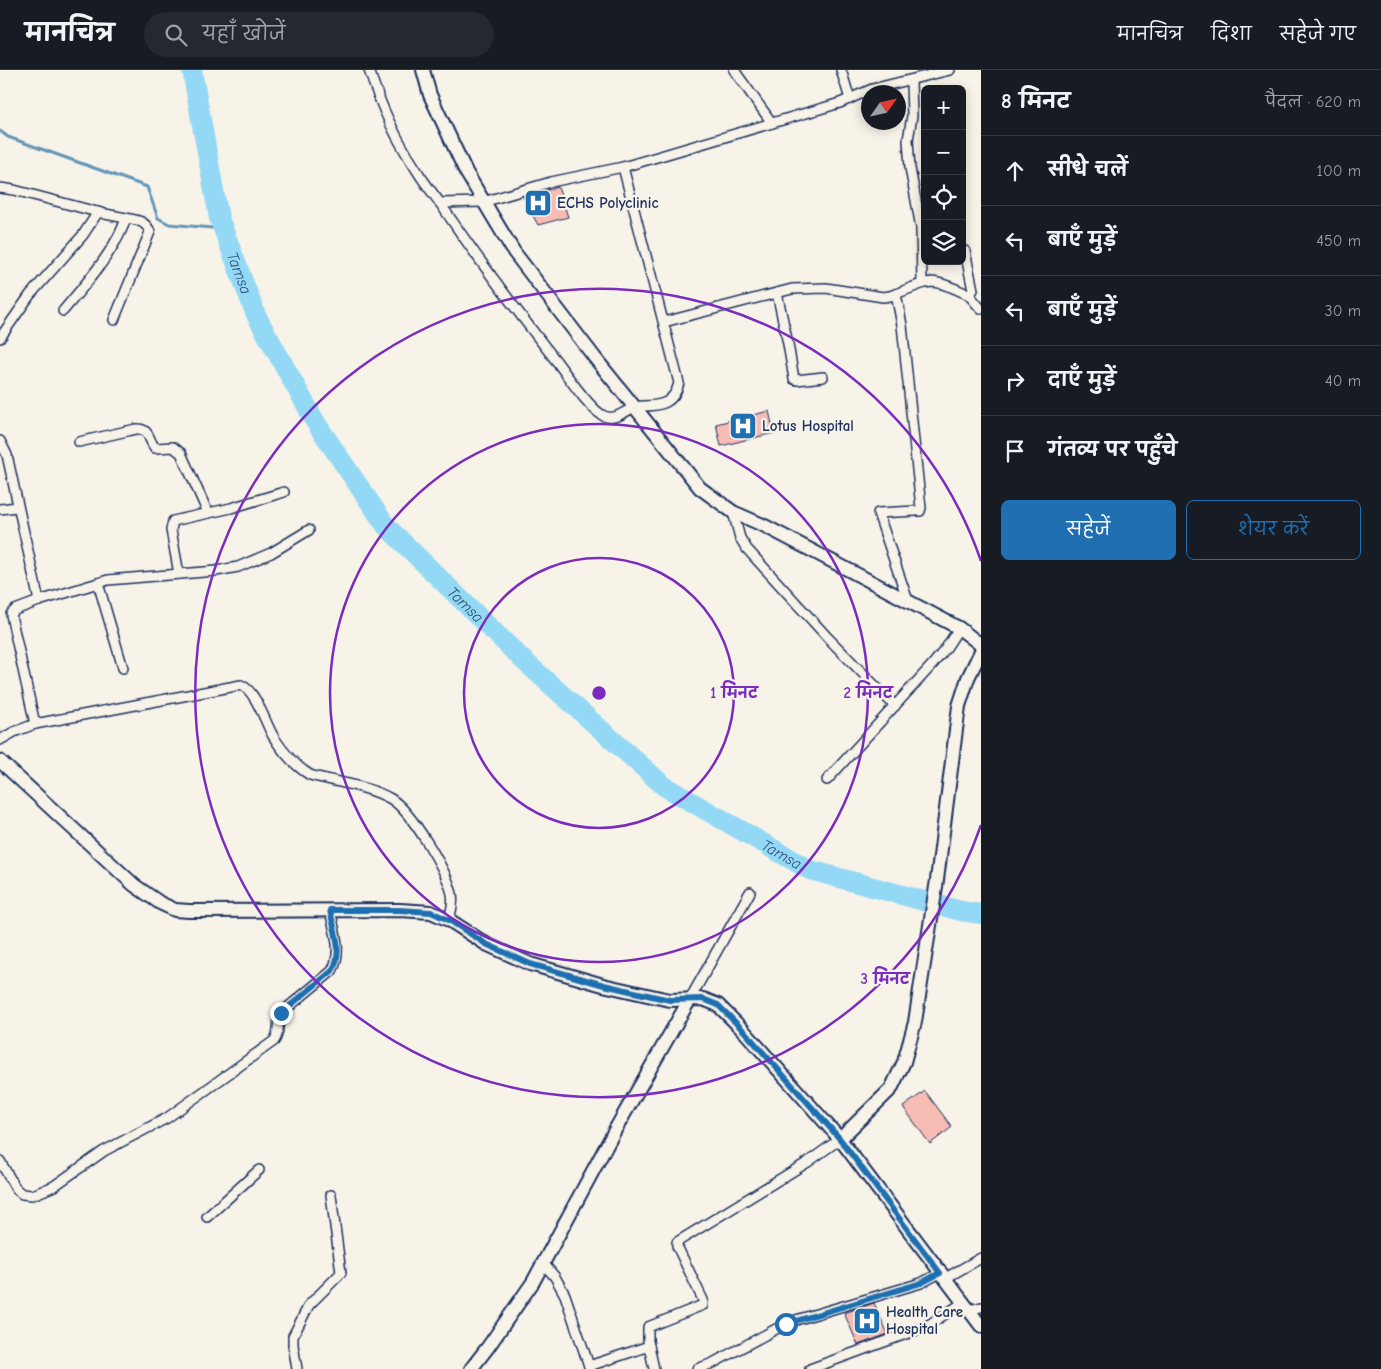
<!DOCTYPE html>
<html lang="hi">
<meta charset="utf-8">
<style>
body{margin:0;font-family:"Comic Neue","Playpen Sans Deva",sans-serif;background:#242831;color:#f1f3f6}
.controls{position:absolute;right:15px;top:15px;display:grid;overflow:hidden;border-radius:8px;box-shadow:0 2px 12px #0003}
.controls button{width:45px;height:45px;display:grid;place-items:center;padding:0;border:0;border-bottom:1px solid #363941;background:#171b24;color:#f1f3f6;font:25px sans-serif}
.compass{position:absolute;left:861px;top:15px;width:45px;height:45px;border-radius:50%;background:#171b24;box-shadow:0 2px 12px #0003;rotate:56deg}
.stop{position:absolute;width:15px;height:15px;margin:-11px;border:4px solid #1f6fb2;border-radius:50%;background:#fff}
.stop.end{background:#1f6fb2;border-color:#fff;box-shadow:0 1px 5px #0008}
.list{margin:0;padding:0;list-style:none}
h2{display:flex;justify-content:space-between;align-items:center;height:65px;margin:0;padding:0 20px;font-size:21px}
h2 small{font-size:16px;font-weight:400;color:#9ea1a6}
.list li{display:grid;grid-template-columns:32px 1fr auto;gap:15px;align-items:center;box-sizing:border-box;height:70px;padding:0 20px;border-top:1px solid #363941}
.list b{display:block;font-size:19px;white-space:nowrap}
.list em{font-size:16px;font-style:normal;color:#9ea1a6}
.actions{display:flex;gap:10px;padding:15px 20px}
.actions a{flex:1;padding:11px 0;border:1px solid #1f6fb2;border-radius:8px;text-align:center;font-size:18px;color:#1f6fb2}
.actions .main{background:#1f6fb2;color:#fff}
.icon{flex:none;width:28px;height:28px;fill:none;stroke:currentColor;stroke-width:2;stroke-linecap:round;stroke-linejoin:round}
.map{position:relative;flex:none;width:981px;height:1299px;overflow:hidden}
header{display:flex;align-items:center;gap:30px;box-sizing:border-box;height:70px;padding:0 25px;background:#171b24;border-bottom:1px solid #363941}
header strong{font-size:24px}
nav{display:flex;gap:28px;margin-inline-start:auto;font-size:18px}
.search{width:350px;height:45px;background:#242831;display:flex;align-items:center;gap:12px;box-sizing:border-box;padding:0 18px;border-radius:28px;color:#9ea1a6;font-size:19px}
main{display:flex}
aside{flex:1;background:#171b24}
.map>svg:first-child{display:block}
</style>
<header>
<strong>मानचित्र</strong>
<div class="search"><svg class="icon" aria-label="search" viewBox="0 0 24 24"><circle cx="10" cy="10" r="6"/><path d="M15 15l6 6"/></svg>यहाँ खोजें</div>
<nav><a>मानचित्र</a><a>दिशा</a><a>सहेजे गए</a></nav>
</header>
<main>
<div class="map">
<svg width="981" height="1299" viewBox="0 0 981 1299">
<rect width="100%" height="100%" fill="#f7f3e8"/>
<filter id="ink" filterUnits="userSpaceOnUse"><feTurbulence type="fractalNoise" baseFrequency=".02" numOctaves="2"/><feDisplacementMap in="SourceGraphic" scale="10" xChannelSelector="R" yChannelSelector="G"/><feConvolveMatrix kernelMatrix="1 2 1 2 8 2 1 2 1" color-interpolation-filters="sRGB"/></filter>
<g filter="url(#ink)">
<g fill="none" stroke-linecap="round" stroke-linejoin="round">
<!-- stream -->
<polyline stroke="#6395b9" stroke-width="3" points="0,61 8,67 147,117 158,148 169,154 223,159"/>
<!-- river -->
<path stroke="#93d9f5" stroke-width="20" id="s1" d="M192,0L219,148L256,245L316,353L386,456L522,589L664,716L810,800L961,841L981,844"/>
</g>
<!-- building -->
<g fill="#f7bcb4" stroke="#1b2f5e">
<polygon points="558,117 568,147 538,155 523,127"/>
<polygon points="769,341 774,363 721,376 716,354"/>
<polygon points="925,1021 952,1057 930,1074 903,1037"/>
<polygon points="874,1233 888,1264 858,1275 844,1243"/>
</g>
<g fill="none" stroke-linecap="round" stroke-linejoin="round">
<!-- street casing -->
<g stroke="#1b2f5e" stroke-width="12">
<g id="street">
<path d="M369,0C380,34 396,69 416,99C423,111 432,122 440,133C477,188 516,240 557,292C567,305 590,340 604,346C619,352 627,336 642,336C662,336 674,333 679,313L623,97"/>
<polyline points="734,0 772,53"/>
<polyline points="841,0 850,29"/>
<polyline points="911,11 912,46 908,70 910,98 921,158 922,213"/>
<path d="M0,118L14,120L105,144L126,148C117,179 83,217 63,241"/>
<polyline points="440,133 483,132 551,112 623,97 840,33 872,19 950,0"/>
<polyline points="777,223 788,274 794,309 797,310 823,307"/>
<polyline points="896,224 902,255 921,438 920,441 916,441 878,443 908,531"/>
<polyline points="969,225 981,239"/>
<path d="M114,250L150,162C146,151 137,150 126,148"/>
<path d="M664,252L792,219L826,218L883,227L890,226C932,211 926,205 969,225L973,220L965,181"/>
<polyline points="0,268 30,225 83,165 98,142"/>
<polyline points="0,371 7,385 39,531"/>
<path d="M79,372L136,359C150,358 148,370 155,378L173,377L181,383L208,443"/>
<polyline points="0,439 17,437"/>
<polyline points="733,442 740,468 747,479 829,569 895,636"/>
<polyline points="179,504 171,460 173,451 231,438 284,422"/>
<polyline points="98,513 123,598"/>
<polyline points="35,654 12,550 11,544 15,540 39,531 108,510 216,501 238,497 271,483 309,460"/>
<path d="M0,670L14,662L35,654L241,615C256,621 265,652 273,666C283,682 295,696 310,705C335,712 369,716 391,729C411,741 447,801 452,824C454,833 451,841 449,850"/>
<polyline points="827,710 933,594 946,578 959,558"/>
<polyline points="690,929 750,822"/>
<path d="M0,1091L16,1119L22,1124L32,1125L40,1122L54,1116L104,1081L167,1048L274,971C281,962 276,952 281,943L332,901C343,882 334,860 330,840"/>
<polyline points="207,1147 259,1100"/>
<polyline points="543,1193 555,1207 565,1225 590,1299"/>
<polyline points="944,1209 981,1188"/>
<polyline points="969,1240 981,1237"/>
<polyline points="589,1296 649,1276"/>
<polyline points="297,1299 293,1275 293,1266 309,1235 341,1203 331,1125"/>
<polyline points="654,1299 648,1271 648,1257 703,1235 703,1230 677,1176 677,1172 808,1092 840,1069"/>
<polyline points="697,1299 713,1293 776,1259 796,1250 921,1213 940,1203"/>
<polyline points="810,1299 925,1257 963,1233"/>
</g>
</g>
<!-- secondary casing -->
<g stroke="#1b2f5e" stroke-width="16">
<g id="secondary">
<polyline points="423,0 430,25 466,102 514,182 595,288 700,418 733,442 765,456 959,558 981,575"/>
<polyline points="0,691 134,815 160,833 175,840 189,841 400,840 431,842 449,850 486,874 530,894 603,915 656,927 670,930 703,929 718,935 744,961 840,1069 981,1256"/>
<polyline points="840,1069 891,1019 904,992 915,952 937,810 959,636 968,608 981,581"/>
<polyline points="471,1299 488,1277 533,1212 615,1060 690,929"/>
</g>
</g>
<!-- street -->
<use href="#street" stroke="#f7f3e8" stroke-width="9"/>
<!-- secondary -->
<use href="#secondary" stroke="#f7f3e8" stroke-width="12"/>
</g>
</g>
<g fill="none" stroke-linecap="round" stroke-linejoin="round" filter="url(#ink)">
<!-- route -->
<path stroke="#1f6fb2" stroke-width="6" d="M281,943L332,901C344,882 334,860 330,840H400L431,842L449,850L486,874L530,894L604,915L656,927L670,930L703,929L718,935L744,961L840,1069L940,1203L921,1213L786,1254"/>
</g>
<!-- distance rings -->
<g fill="none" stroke="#7b2cbf" stroke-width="2.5">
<circle cx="599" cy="623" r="135"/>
<circle cx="599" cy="623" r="269"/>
<path d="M981 755A404 404 0 1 1 981 491"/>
</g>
<!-- icons -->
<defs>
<g id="hospital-square" transform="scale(1.4375)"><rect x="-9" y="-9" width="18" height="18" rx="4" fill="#1f6fb2" stroke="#f7f3e8"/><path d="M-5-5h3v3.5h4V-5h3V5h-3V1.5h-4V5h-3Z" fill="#fff"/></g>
</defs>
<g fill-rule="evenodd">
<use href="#hospital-square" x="538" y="133"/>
<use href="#hospital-square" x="743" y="356"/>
<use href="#hospital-square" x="867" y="1251"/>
</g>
<g text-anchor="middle" stroke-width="4.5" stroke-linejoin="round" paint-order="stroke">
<!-- poi labels -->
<g font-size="15" font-weight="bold" fill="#1b2f5e" stroke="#f7f3e8" text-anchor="start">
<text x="557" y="138">ECHS Polyclinic</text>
<text x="762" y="361">Lotus Hospital</text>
<text x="886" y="1247">Health Care<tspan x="886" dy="17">Hospital</tspan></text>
</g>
<!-- water labels -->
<g font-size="16" font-style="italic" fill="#33517c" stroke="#f7f3e8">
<text dy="6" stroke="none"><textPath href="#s1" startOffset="209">Tamsa</textPath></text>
<text dy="6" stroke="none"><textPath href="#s1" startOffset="614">Tamsa</textPath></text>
<text dy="6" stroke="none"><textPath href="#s1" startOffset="1019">Tamsa</textPath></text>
</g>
</g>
<circle cx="599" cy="623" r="8" fill="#7b2cbf" stroke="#f7f3e8" stroke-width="2.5"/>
<g font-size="15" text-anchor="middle" font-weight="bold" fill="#7b2cbf" stroke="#f7f3e8" stroke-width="4.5" stroke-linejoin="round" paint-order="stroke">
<text x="734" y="628">1 मिनट</text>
<text x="868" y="628">2 मिनट</text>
<text x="885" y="914">3 मिनट</text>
</g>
</svg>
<div class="controls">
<button>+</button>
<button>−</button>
<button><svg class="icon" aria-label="locate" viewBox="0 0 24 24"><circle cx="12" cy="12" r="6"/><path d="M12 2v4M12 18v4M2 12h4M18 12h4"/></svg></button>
<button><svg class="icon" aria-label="layers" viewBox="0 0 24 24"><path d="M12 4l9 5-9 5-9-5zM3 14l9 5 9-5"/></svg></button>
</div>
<svg class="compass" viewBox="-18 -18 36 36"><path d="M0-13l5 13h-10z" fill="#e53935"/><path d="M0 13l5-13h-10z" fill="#9ea1a6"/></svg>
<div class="stop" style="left:786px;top:1254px"></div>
<div class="stop end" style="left:281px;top:943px"></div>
</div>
<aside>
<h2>8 मिनट<small>पैदल · 620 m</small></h2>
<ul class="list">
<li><svg class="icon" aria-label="ahead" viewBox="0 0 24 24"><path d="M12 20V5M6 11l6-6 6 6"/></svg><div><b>सीधे चलें</b></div><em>100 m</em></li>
<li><svg class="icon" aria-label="left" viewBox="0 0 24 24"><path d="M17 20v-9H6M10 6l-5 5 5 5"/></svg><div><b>बाएँ मुड़ें</b></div><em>450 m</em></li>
<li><svg class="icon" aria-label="left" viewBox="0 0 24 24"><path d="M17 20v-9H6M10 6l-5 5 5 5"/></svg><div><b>बाएँ मुड़ें</b></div><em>30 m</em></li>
<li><svg class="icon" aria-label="right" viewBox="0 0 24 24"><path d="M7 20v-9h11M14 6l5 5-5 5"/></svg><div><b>दाएँ मुड़ें</b></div><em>40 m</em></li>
<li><svg class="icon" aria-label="arrive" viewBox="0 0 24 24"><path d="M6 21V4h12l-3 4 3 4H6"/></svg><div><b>गंतव्य पर पहुँचे</b></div></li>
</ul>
<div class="actions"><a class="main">सहेजें</a><a>शेयर करें</a></div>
</aside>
</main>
